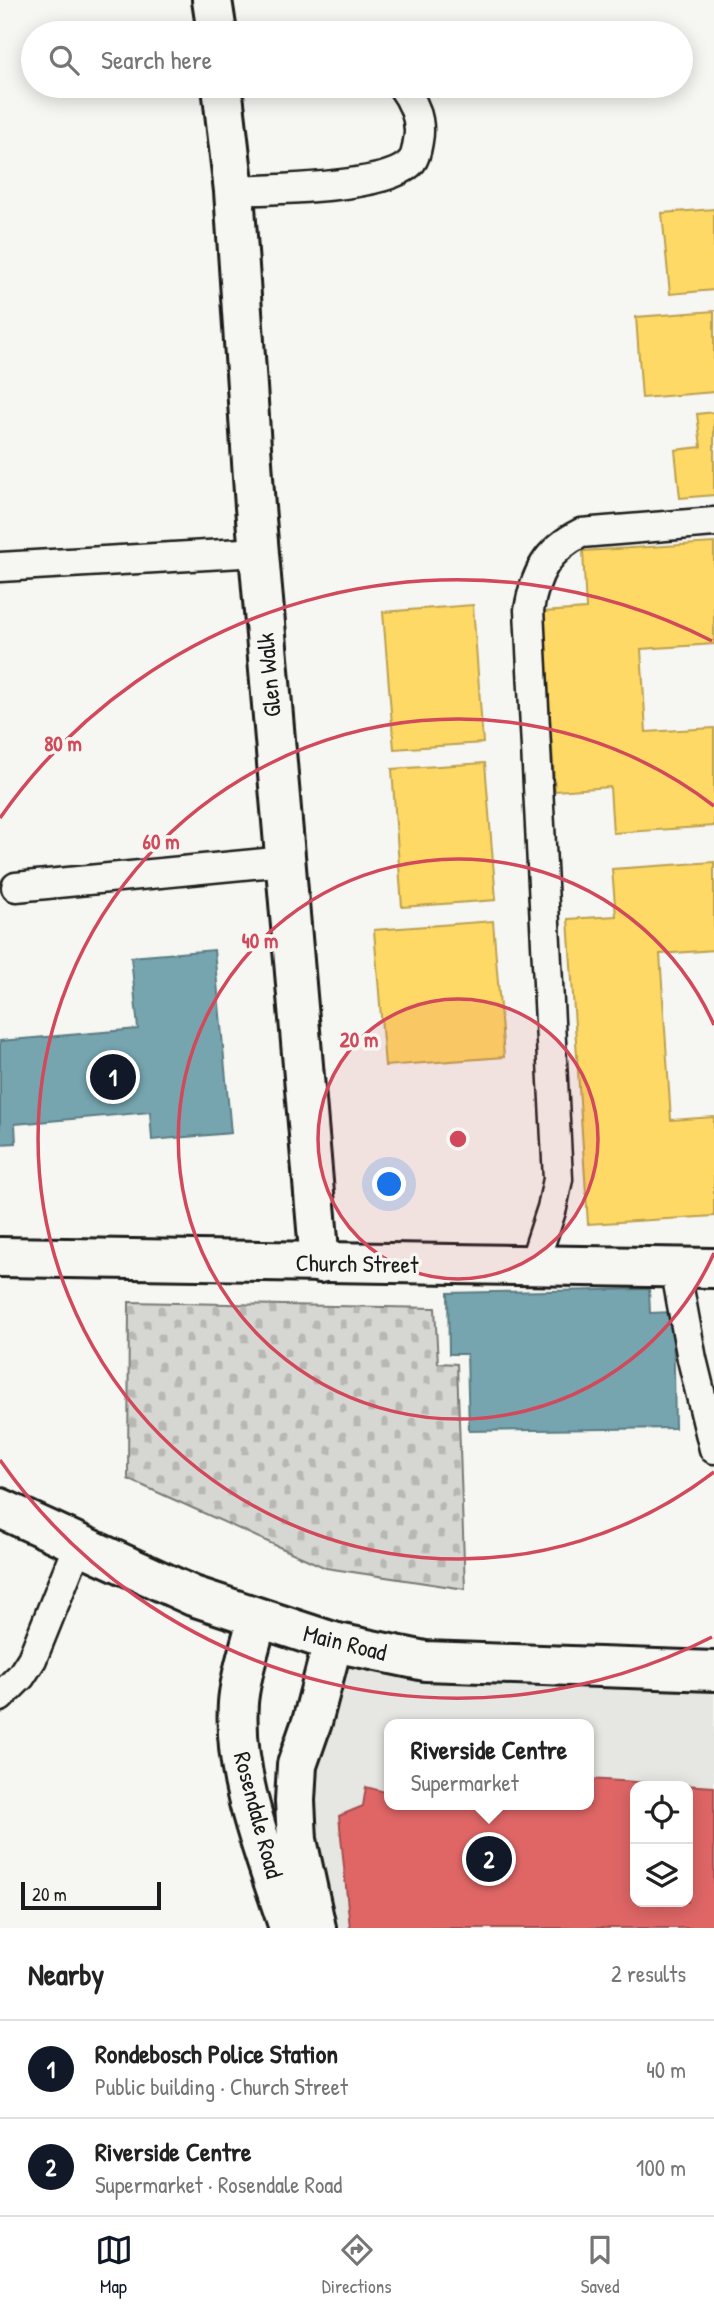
<!DOCTYPE html>
<meta charset="utf-8">
<style>
body{margin:0;font-family:"Patrick Hand",sans-serif;background:#f6f6f6;color:#222}
.controls{position:absolute;right:21px;bottom:21px;display:grid;overflow:hidden;border-radius:14px;box-shadow:0 4px 18px #0003}
.controls button{width:63px;height:63px;display:grid;place-items:center;padding:0;border:0;border-bottom:2px solid #e0e0e0;background:#fff;color:#222;font:35px sans-serif}
.scale{position:absolute;left:21px;bottom:18px;width:140px;box-sizing:border-box;padding-left:7px;border:4px solid #1c1c1c;border-top:0;font-size:19px;line-height:24px;white-space:nowrap;color:#1c1c1c;-webkit-text-stroke:5px #f6f6f2;paint-order:stroke}
.you{position:absolute;left:390px;top:1185px;width:24px;height:24px;margin:-18px;border:5px solid #fff;border-radius:50%;background:#1a73e8;box-shadow:0 0 0 10px #1a73e833}
.badge{display:grid;place-items:center;width:46px;height:46px;border-radius:50%;background:#111827;color:#fff;font-size:23px;font-weight:700}
.pin{position:absolute;translate:-50% -50%;border:4px solid #fff;box-shadow:0 2px 7px #0006}
.popup{position:absolute;left:384px;top:1719px;width:210px;height:91px;box-sizing:border-box;display:grid;place-content:center;border-radius:14px;background:#fff;filter:drop-shadow(0 2px 5px #0005);font-size:23px;white-space:nowrap;color:#767676}
.popup b{font-size:26px;color:#222}
.popup::after{content:'';position:absolute;left:50%;top:100%;margin-left:-14px;border:14px solid transparent;border-top-color:#fff}
.list{margin:0;padding:0;list-style:none}
h2{display:flex;justify-content:space-between;align-items:center;height:91px;margin:0;padding:0 28px;font-size:30px}
h2 small{font-size:23px;font-weight:400;color:#767676}
.list li{display:grid;grid-template-columns:46px 1fr auto;gap:21px;align-items:center;box-sizing:border-box;height:98px;padding:0 28px;border-top:2px solid #e0e0e0}
.list b{display:block;font-size:26px;white-space:nowrap}
.list p{margin:0;font-size:23px;white-space:nowrap;color:#767676}
.list em{font-size:23px;font-style:normal;color:#767676}
.icon{flex:none;width:38px;height:38px;fill:none;stroke:currentColor;stroke-width:2;stroke-linecap:round;stroke-linejoin:round}
.map{position:relative;flex:none;width:714px;height:1928px;overflow:hidden}
.search{position:absolute;background:#fff;box-shadow:0 4px 18px #0003;left:21px;right:21px;top:21px;height:77px;display:flex;align-items:center;gap:18px;box-sizing:border-box;padding:0 24px;border-radius:38px;color:#767676;font-size:26px}
.sheet{height:287px;background:#fff}
nav{display:flex;justify-content:space-around;align-items:center;box-sizing:border-box;height:98px;border-top:2px solid #e0e0e0;background:#fff;font-size:19px;color:#767676}
nav a{display:grid;justify-items:center;gap:4px}
nav .on{color:#111827}
.map>svg:first-child{display:block}
</style>
<div class="map">
<svg width="714" height="1928" viewBox="0 0 714 1928">
<defs>
<pattern id="cemetery-stones" width="16" height="16" patternUnits="userSpaceOnUse" patternTransform="scale(1.75)"><rect width="16" height="16" fill="#d6d6d2"/><path d="M2 7V4a2 2 0 0 1 4 0v3zM10 15v-3a2 2 0 0 1 4 0v3z" fill="#b7b7b4"/></pattern>
</defs>
<rect width="100%" height="100%" fill="#f6f6f2"/>
<filter id="ink" filterUnits="userSpaceOnUse"><feTurbulence type="fractalNoise" baseFrequency=".0143" numOctaves="2"/><feDisplacementMap in="SourceGraphic" scale="14" xChannelSelector="R" yChannelSelector="G"/><feConvolveMatrix kernelMatrix="1 2 1 2 8 2 1 2 1" color-interpolation-filters="sRGB"/></filter>
<g filter="url(#ink)">
<!-- built -->
<path fill="#e6e6e2" fill-rule="evenodd" d="M333,1642L714,1671V1928H316L297,1840ZM389,1724H589V1805H389ZM635,1786H688V1902H635Z"/>
<!-- cemetery -->
<polygon fill="url(#cemetery-stones)" stroke="#797977" stroke-width="2" points="129,1302 435,1308 438,1363 457,1364 465,1589 326,1568 128,1479"/>
<!-- homes -->
<g fill="#ffd966" stroke="#bba050" stroke-width="2">
<polygon points="714,209 714,290 670,294 662,213"/>
<polygon points="714,311 714,392 642,398 636,317"/>
<polygon points="714,412 714,495 680,498 675,450 701,447 697,414"/>
<polygon points="714,543 714,644 641,649 646,732 714,728 714,826 613,833 610,787 555,791 543,612 586,609 583,551"/>
<polygon points="473,605 483,743 394,749 383,612"/>
<polygon points="485,763 496,900 402,907 392,769"/>
<polygon points="714,862 714,950 660,954 671,1120 714,1117 714,1216 588,1224 568,919 616,916 612,869"/>
<polygon points="493,921 504,1057 385,1066 374,930"/>
</g>
<!-- shops -->
<path fill="#e06666" stroke="#a55050" stroke-width="2" fill-rule="evenodd" d="M589,1779L714,1787V1928H350L339,1816L363,1806L366,1787L389,1793V1805H589ZM635,1786H688V1902H635Z"/>
<!-- public -->
<g fill="#76a5af" stroke="#5b7c83" stroke-width="2">
<polygon points="214,950 231,1133 152,1140 150,1112 15,1124 16,1143 0,1144 0,1041 138,1029 131,957"/>
<polygon points="649,1289 650,1313 673,1312 675,1428 469,1431 467,1354 449,1354 448,1293"/>
</g>
<g fill="none" stroke-linecap="round" stroke-linejoin="round">
<!-- lane casing -->
<g stroke="#1c1c1c" stroke-width="33">
<g id="lane">
<path d="M234,191C271,189 391,189 412,161C416,156 417,147 418,141C422,121 413,101 402,86"/>
<polyline points="0,567 259,552"/>
<polyline points="16,887 285,861"/>
<path d="M533,1266L552,1208L558,1179L529,610C535,574 547,550 581,533L714,522"/>
<polyline points="675,1267 692,1359 714,1449"/>
<polyline points="0,1697 21,1676 32,1659 78,1545"/>
</g>
</g>
<!-- street casing -->
<g stroke="#1c1c1c" stroke-width="44">
<g id="street">
<polyline points="212,0 217,33"/>
<polyline points="222,86 234,191 255,507 320,1263"/>
<polyline points="0,1257 714,1268"/>
<path d="M257,1619C251,1646 240,1675 238,1703C233,1780 266,1856 289,1928"/>
<polyline points="316,1928 297,1840 295,1801 297,1765 312,1722 333,1642"/>
</g>
</g>
<!-- secondary casing -->
<g stroke="#1c1c1c" stroke-width="44">
<polyline id="secondary" points="0,1508 193,1596 333,1642 425,1661 714,1671"/>
</g>
<!-- lane -->
<use href="#lane" stroke="#f6f6f2" stroke-width="28"/>
<!-- street -->
<use href="#street" stroke="#f6f6f2" stroke-width="38"/>
<!-- secondary -->
<use href="#secondary" stroke="#f6f6f2" stroke-width="38"/>
</g>
</g>
<!-- distance rings -->
<circle cx="458" cy="1139" r="140" fill="#d1495b" fill-opacity=".12"/>
<g fill="none" stroke="#d1495b" stroke-width="3.5">
<circle cx="458" cy="1139" r="140"/>
<path d="M714 1253A280 280 0 1 1 714 1025"/>
<path d="M714 1472A420 420 0 1 1 714 806"/>
<path d="M712 1637A559 559 0 0 1 0 1460M0 818A559 559 0 0 1 712 641"/>
</g>
<g text-anchor="middle" stroke-width="7" stroke-linejoin="round" paint-order="stroke">
<!-- street labels -->
<g font-size="24" fill="#1c1c1c" stroke="#f6f6f2">
<text transform="translate(269 675) rotate(-95)" y="8">Glen Walk</text>
<text transform="translate(357 1264) rotate(1)" y="8">Church Street</text>
<text transform="translate(345 1643) rotate(14)" y="8">Main Road</text>
<text transform="translate(258 1815) rotate(75)" y="8">Rosendale Road</text>
</g>
</g>
<circle cx="458" cy="1139" r="10" fill="#d1495b" stroke="#f6f6f2" stroke-width="3.5"/>
<g font-size="21" text-anchor="middle" font-weight="bold" fill="#d1495b" stroke="#f6f6f2" stroke-width="7" stroke-linejoin="round" paint-order="stroke">
<text x="63" y="751">80 m</text>
<text x="161" y="849">60 m</text>
<text x="260" y="948">40 m</text>
<text x="359" y="1047">20 m</text>
</g>
</svg>
<div class="controls">
<button><svg class="icon" aria-label="locate" viewBox="0 0 24 24"><circle cx="12" cy="12" r="6"/><path d="M12 2v4M12 18v4M2 12h4M18 12h4"/></svg></button>
<button><svg class="icon" aria-label="layers" viewBox="0 0 24 24"><path d="M12 4l9 5-9 5-9-5zM3 14l9 5 9-5"/></svg></button>
</div>
<div class="scale">20 m</div>
<div class="you"></div>
<div class="pin badge" style="left:113px;top:1077px">1</div>
<div class="pin badge" style="left:489px;top:1859px">2</div>
<div class="popup"><b>Riverside Centre</b>Supermarket</div>
<div class="search"><svg class="icon" aria-label="search" viewBox="0 0 24 24"><circle cx="10" cy="10" r="6"/><path d="M15 15l6 6"/></svg>Search here</div>
</div>
<section class="sheet">
<h2>Nearby<small>2 results</small></h2>
<ul class="list">
<li><span class="badge">1</span><div><b>Rondebosch Police Station</b><p>Public building · Church Street</p></div><em>40 m</em></li>
<li><span class="badge">2</span><div><b>Riverside Centre</b><p>Supermarket · Rosendale Road</p></div><em>100 m</em></li>
</ul>
</section>
<nav>
<a class="on"><svg class="icon" aria-label="map" viewBox="0 0 24 24"><path d="M3 6l6-2 6 2 6-2v14l-6 2-6-2-6 2zM9 4v14M15 6v14"/></svg>Map</a>
<a><svg class="icon" aria-label="directions" viewBox="0 0 24 24"><path d="M12 3l9 9-9 9-9-9zM9 14v-3h6M13 9l2 2-2 2"/></svg>Directions</a>
<a><svg class="icon" aria-label="saved" viewBox="0 0 24 24"><path d="M7 4h10v16l-5-4-5 4z"/></svg>Saved</a>
</nav>
